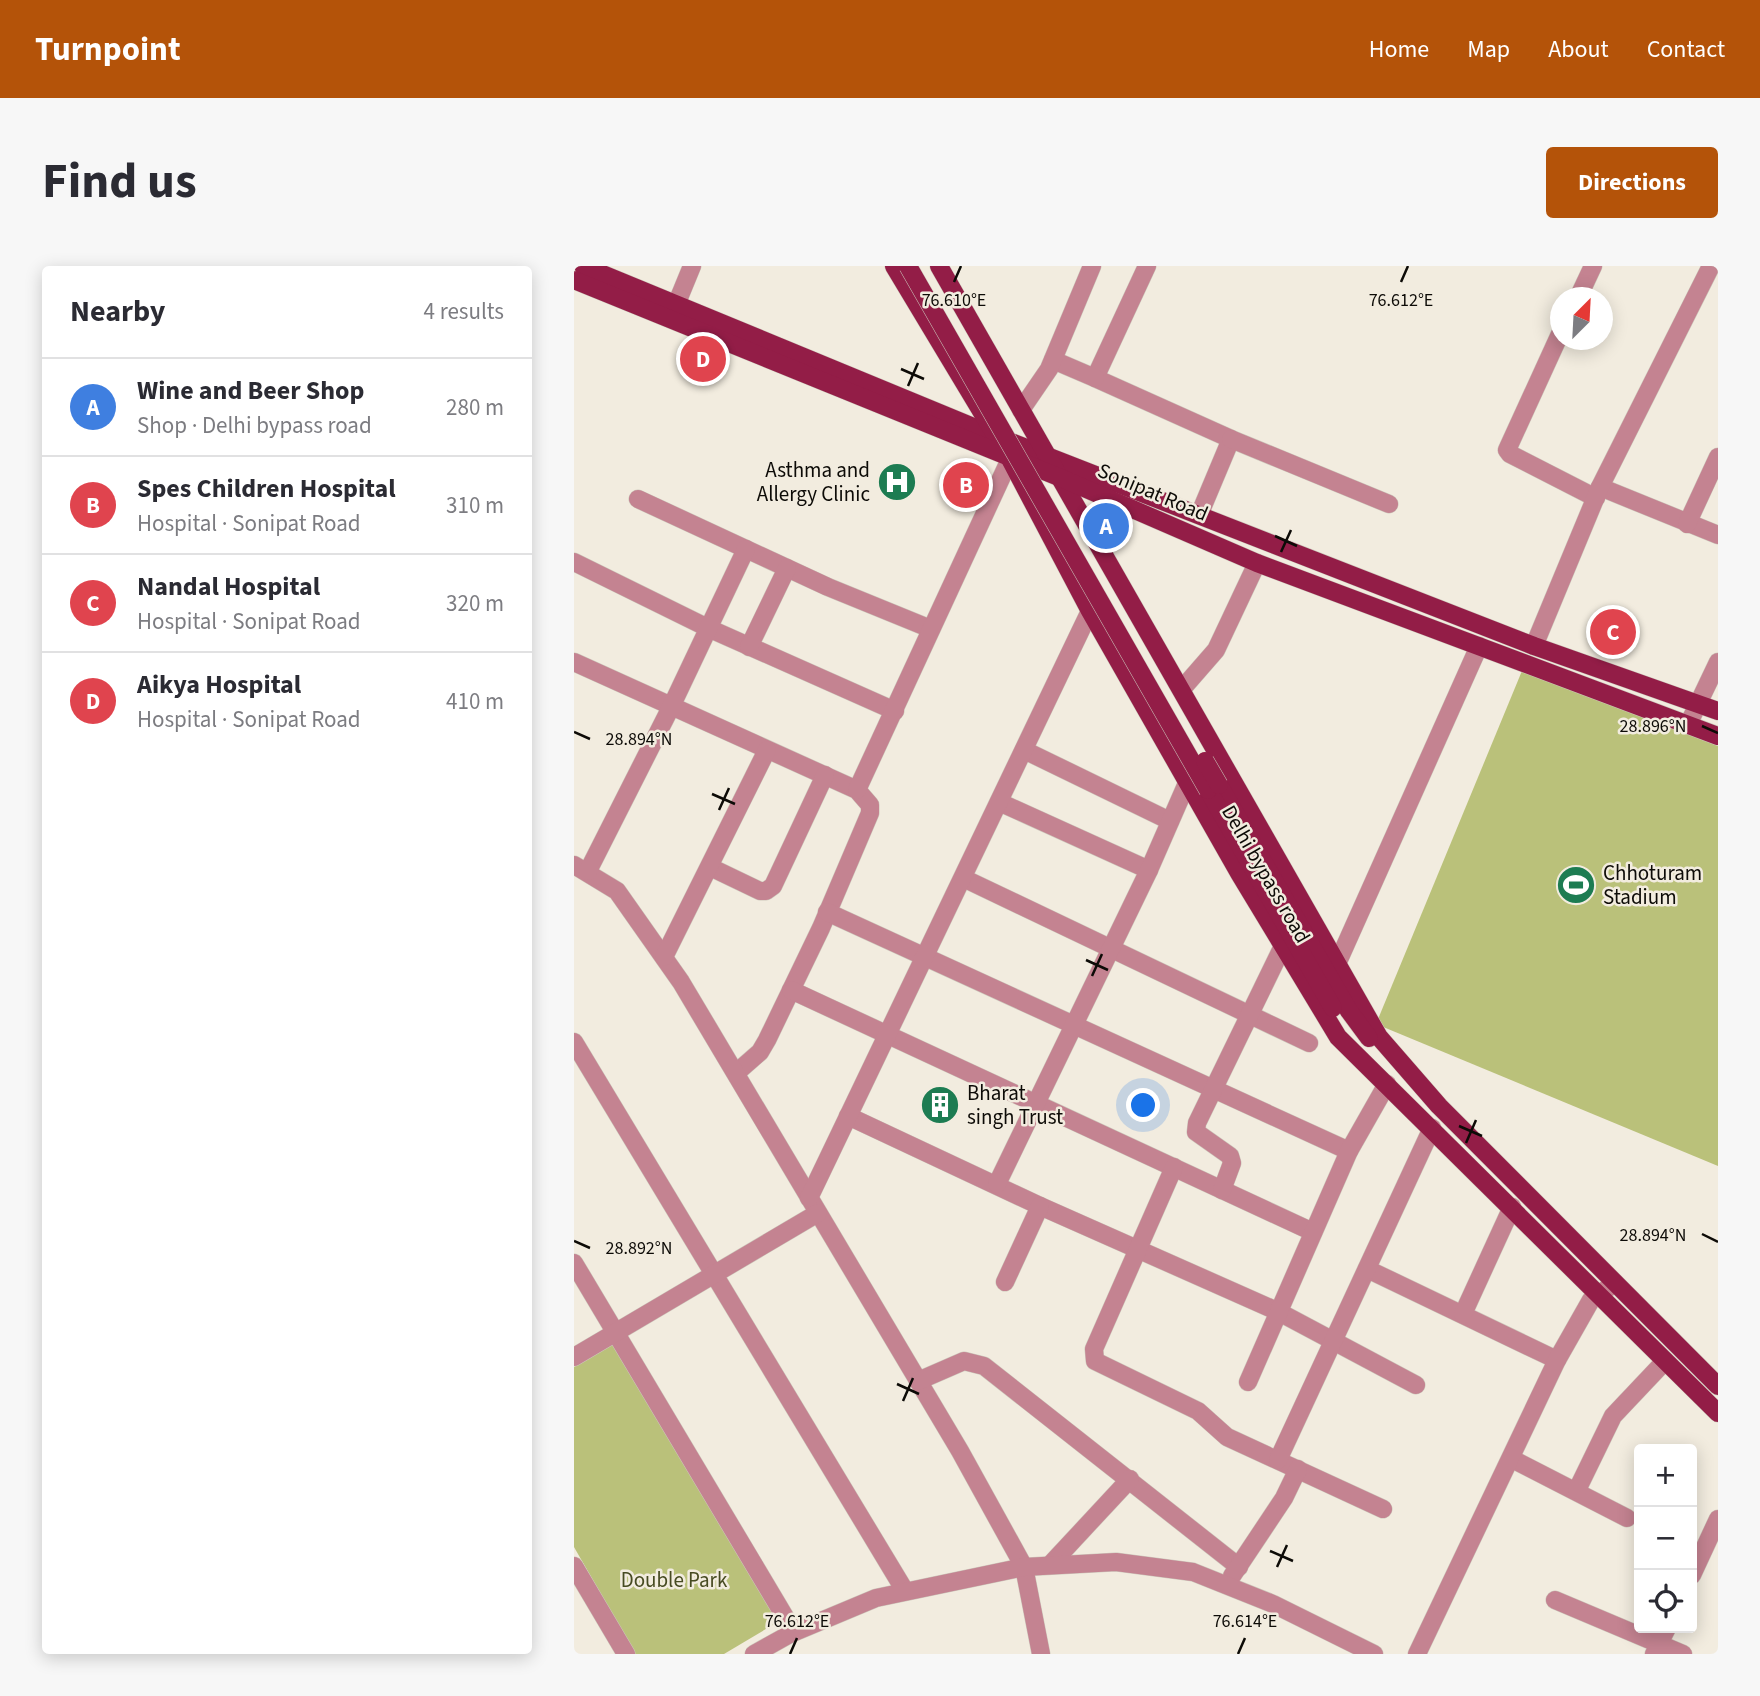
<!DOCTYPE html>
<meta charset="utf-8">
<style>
body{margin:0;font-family:"Source Sans 3",sans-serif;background:#f7f7f7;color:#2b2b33}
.controls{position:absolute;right:21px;bottom:21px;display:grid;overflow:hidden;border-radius:7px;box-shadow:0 4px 18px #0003}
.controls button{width:63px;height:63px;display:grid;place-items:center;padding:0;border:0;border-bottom:2px solid #e1e1e2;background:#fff;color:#2b2b33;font:35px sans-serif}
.compass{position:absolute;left:976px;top:21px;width:63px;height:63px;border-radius:50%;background:#fff;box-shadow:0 4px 18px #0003;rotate:24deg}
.you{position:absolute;left:570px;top:840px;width:24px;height:24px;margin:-18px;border:5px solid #fff;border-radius:50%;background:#1a73e8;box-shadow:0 0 0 10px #1a73e833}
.badge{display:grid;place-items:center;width:46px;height:46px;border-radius:50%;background:#b45309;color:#fff;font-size:23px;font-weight:700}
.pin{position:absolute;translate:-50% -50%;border:4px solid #fff;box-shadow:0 2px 7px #0006}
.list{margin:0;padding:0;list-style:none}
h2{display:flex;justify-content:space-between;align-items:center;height:91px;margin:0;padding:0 28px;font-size:30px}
h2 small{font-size:23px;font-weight:400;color:#7c7c81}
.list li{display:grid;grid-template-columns:46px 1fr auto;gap:21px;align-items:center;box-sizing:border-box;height:98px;padding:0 28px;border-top:2px solid #e1e1e2}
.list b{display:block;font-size:26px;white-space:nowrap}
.list p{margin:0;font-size:23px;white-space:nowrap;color:#7c7c81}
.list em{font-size:23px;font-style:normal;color:#7c7c81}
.icon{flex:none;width:38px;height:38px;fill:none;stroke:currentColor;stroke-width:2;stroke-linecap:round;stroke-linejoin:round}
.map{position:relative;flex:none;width:1144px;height:1388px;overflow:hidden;border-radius:7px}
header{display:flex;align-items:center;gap:42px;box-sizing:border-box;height:98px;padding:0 35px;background:#b45309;color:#fff}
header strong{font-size:33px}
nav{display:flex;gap:38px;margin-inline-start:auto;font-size:24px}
.intro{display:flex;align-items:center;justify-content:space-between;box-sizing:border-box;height:168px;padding:0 42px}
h1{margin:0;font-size:49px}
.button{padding:18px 32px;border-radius:7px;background:#b45309;color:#fff;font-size:24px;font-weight:700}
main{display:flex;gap:42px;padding:0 42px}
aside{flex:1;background:#fff;border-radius:7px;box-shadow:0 4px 18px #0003}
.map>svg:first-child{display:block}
</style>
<header>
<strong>Turnpoint</strong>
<nav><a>Home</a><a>Map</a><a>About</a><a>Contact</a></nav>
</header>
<div class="intro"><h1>Find us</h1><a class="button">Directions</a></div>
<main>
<aside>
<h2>Nearby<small>4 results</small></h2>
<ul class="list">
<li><span class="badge" style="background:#3f7fe0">A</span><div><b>Wine and Beer Shop</b><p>Shop · Delhi bypass road</p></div><em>280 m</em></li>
<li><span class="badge" style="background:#e0444e">B</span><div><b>Spes Children Hospital</b><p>Hospital · Sonipat Road</p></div><em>310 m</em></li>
<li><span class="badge" style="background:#e0444e">C</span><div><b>Nandal Hospital</b><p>Hospital · Sonipat Road</p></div><em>320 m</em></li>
<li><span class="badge" style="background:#e0444e">D</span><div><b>Aikya Hospital</b><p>Hospital · Sonipat Road</p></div><em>410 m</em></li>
</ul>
</aside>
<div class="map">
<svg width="1144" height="1388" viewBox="0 0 1144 1388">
<rect width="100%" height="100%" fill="#f2ecdf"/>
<!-- green -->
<g fill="#bac17a">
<polygon points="950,400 1144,480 1144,900 802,758"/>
<polygon points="39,1078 207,1354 150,1388 61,1388 0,1281 0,1101"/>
</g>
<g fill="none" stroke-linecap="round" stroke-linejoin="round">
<!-- minor casing -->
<g stroke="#cdc8bc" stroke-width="19">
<g id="minor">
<polyline points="573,0 521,112 657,173 626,247"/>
<polyline points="1004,32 1019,0"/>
<polyline points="102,39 118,0"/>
<polyline points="986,68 933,184 936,188 1022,232"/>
<polyline points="479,94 521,112"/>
<polyline points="447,144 475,103 518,0"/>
<polyline points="657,173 815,238"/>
<polyline points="1026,221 1144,269"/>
<polyline points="64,233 254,321 357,363"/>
<polyline points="1113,258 1144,191"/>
<polyline points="0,296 134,362 321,445"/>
<polyline points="960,380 1026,221 1137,0"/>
<polyline points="175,381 213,302"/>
<polyline points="0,396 283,524 296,539 296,547 247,662 193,774 186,786 162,807"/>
<polyline points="608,423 642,384 683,297"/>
<polyline points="1114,459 1144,396"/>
<polyline points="450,484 596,555"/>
<polyline points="283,524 436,193"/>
<polyline points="425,536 575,604"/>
<polyline points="0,599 43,625 107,716 386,1185 450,1301 467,1388"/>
<polyline points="136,601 186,625 192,625 199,620 251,509"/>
<polyline points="14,605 98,439 172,283"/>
<polyline points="389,612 735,777"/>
<polyline points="253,646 775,885"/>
<polyline points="90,691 193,484"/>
<polyline points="763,698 905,380"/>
<polyline points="217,724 739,966"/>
<polyline points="0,776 331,1325"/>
<polyline points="274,850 466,940 703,1045 842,1119"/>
<polyline points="600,901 520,1083 521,1095 624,1145 653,1171 809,1243"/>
<polyline points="423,918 575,604 613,517"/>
<polyline points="648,924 658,897 656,890 622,866 623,857 708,682"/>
<polyline points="235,932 516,345"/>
<polyline points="0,997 220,1366"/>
<polyline points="793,1003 983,1094"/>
<polyline points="431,1016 466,940"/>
<polyline points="889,1048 938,941"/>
<polyline points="0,1091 244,947"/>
<polyline points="344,1115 390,1095 410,1100 665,1301"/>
<polyline points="674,1116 775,885 813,818"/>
<polyline points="938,1193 1053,1252"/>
<polyline points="704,1194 858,862"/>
<polyline points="1003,1224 1039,1150 1091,1095"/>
<polyline points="476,1299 556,1213"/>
<polyline points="0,1300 52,1388"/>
<polyline points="1118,1309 1144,1253"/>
<polyline points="658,1310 710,1232 724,1203"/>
<polyline points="981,1334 1109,1388"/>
<polyline points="180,1388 216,1368 302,1332 450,1301 542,1296 619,1306 699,1338 800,1388"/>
<polyline points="843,1388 983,1094 1017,1034 1041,1017"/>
<polyline points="1080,1388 1093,1362"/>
</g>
</g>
<!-- major casing -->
<g stroke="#cdc8bc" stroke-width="19">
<g id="major">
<polyline points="9,0 419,169 960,380 1144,445"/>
<polyline points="320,0 436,193 516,345 665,607 764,771 1144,1147"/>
<polyline points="365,0 805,771 865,840 1144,1120"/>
<polyline points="0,14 487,212 683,297 1144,470"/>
<polyline points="645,519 775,745 795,772"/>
<polyline points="634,524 759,742"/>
</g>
</g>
<!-- minor -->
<use href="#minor" stroke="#c48391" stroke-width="18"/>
<!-- major -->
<use href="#major" stroke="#931d47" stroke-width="18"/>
<!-- major-bridge casing -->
<g stroke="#cdc8bc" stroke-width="19" stroke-linecap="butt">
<g id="major-bridge">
<polyline points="334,0 634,524"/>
<polyline points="631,495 645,519"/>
</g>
</g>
<!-- major-bridge -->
<use href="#major-bridge" stroke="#931d47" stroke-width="18"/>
</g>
<!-- ticks -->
<path fill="none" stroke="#0d0b07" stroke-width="2.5" d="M380,16L387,0M827,16L834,0M327,103L350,113M334,120L344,97M701,270L723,280M707,286L717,264M1128,460L1144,467M0,466L16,473M138,528L161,538M145,544L155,522M512,694L534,704M518,710L528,688M885,860L908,870M892,877L902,854M1128,968L1144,976M0,975L16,982M323,1118L345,1128M329,1135L339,1112M696,1285L719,1295M703,1301L713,1279M216,1388L223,1372M664,1388L671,1372"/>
<!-- icons -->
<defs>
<g id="hospital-disc" transform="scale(2.0125)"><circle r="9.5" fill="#1d7c52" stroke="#f2ecdf"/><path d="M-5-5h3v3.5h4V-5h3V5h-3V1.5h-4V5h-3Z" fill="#fff"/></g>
<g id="stadium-disc" transform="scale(2.0125)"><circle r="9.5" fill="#1d7c52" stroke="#f2ecdf"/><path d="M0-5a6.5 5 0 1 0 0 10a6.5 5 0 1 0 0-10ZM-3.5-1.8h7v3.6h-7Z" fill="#fff"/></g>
<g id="building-disc" transform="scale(2.0125)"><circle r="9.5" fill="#1d7c52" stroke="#f2ecdf"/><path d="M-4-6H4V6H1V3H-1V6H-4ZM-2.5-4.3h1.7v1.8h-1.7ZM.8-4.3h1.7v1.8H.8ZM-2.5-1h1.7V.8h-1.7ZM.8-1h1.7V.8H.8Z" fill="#fff"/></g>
</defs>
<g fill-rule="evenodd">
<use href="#hospital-disc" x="323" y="216"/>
<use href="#stadium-disc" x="1002" y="619"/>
<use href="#building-disc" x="366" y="839"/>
</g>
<g text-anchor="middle" stroke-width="5" stroke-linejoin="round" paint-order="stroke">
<!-- poi labels -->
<g font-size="21" fill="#0d0b07" stroke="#f2ecdf" text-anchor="start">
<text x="296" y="211" text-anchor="end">Asthma and<tspan x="296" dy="24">Allergy Clinic</tspan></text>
<text x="1029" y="614">Chhoturam<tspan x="1029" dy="24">Stadium</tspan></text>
<text x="393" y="834">Bharat<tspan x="393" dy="24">singh Trust</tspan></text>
</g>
<!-- street labels -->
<g font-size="21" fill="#0d0b07" stroke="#f2ecdf">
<text transform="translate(579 226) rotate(23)" y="7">Sonipat Road</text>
<text transform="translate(692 608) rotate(60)" y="7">Delhi bypass road</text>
</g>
<!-- park labels -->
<g font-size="21" fill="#474b22" stroke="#f2ecdf">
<text x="100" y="1321">Double Park</text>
</g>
</g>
<g font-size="18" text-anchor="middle" fill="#0d0b07" stroke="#f2ecdf" stroke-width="5" stroke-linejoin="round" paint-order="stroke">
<text x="380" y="40">76.610°E</text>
<text x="827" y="40">76.612°E</text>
<text x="1079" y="466">28.896°N</text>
<text x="65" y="479">28.894°N</text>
<text x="1079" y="975">28.894°N</text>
<text x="65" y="988">28.892°N</text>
<text x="223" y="1361">76.612°E</text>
<text x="671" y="1361">76.614°E</text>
</g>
</svg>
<div class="controls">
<button>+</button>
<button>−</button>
<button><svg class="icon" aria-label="locate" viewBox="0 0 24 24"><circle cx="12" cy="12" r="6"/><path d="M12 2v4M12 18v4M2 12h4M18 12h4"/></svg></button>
</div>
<svg class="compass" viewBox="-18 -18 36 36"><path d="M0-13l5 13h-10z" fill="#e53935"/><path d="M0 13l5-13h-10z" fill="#7c7c81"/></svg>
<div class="you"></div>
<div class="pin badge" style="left:532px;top:260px;background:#3f7fe0">A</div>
<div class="pin badge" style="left:392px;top:219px;background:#e0444e">B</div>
<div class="pin badge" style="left:1039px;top:366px;background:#e0444e">C</div>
<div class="pin badge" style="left:129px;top:93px;background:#e0444e">D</div>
</div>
</main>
